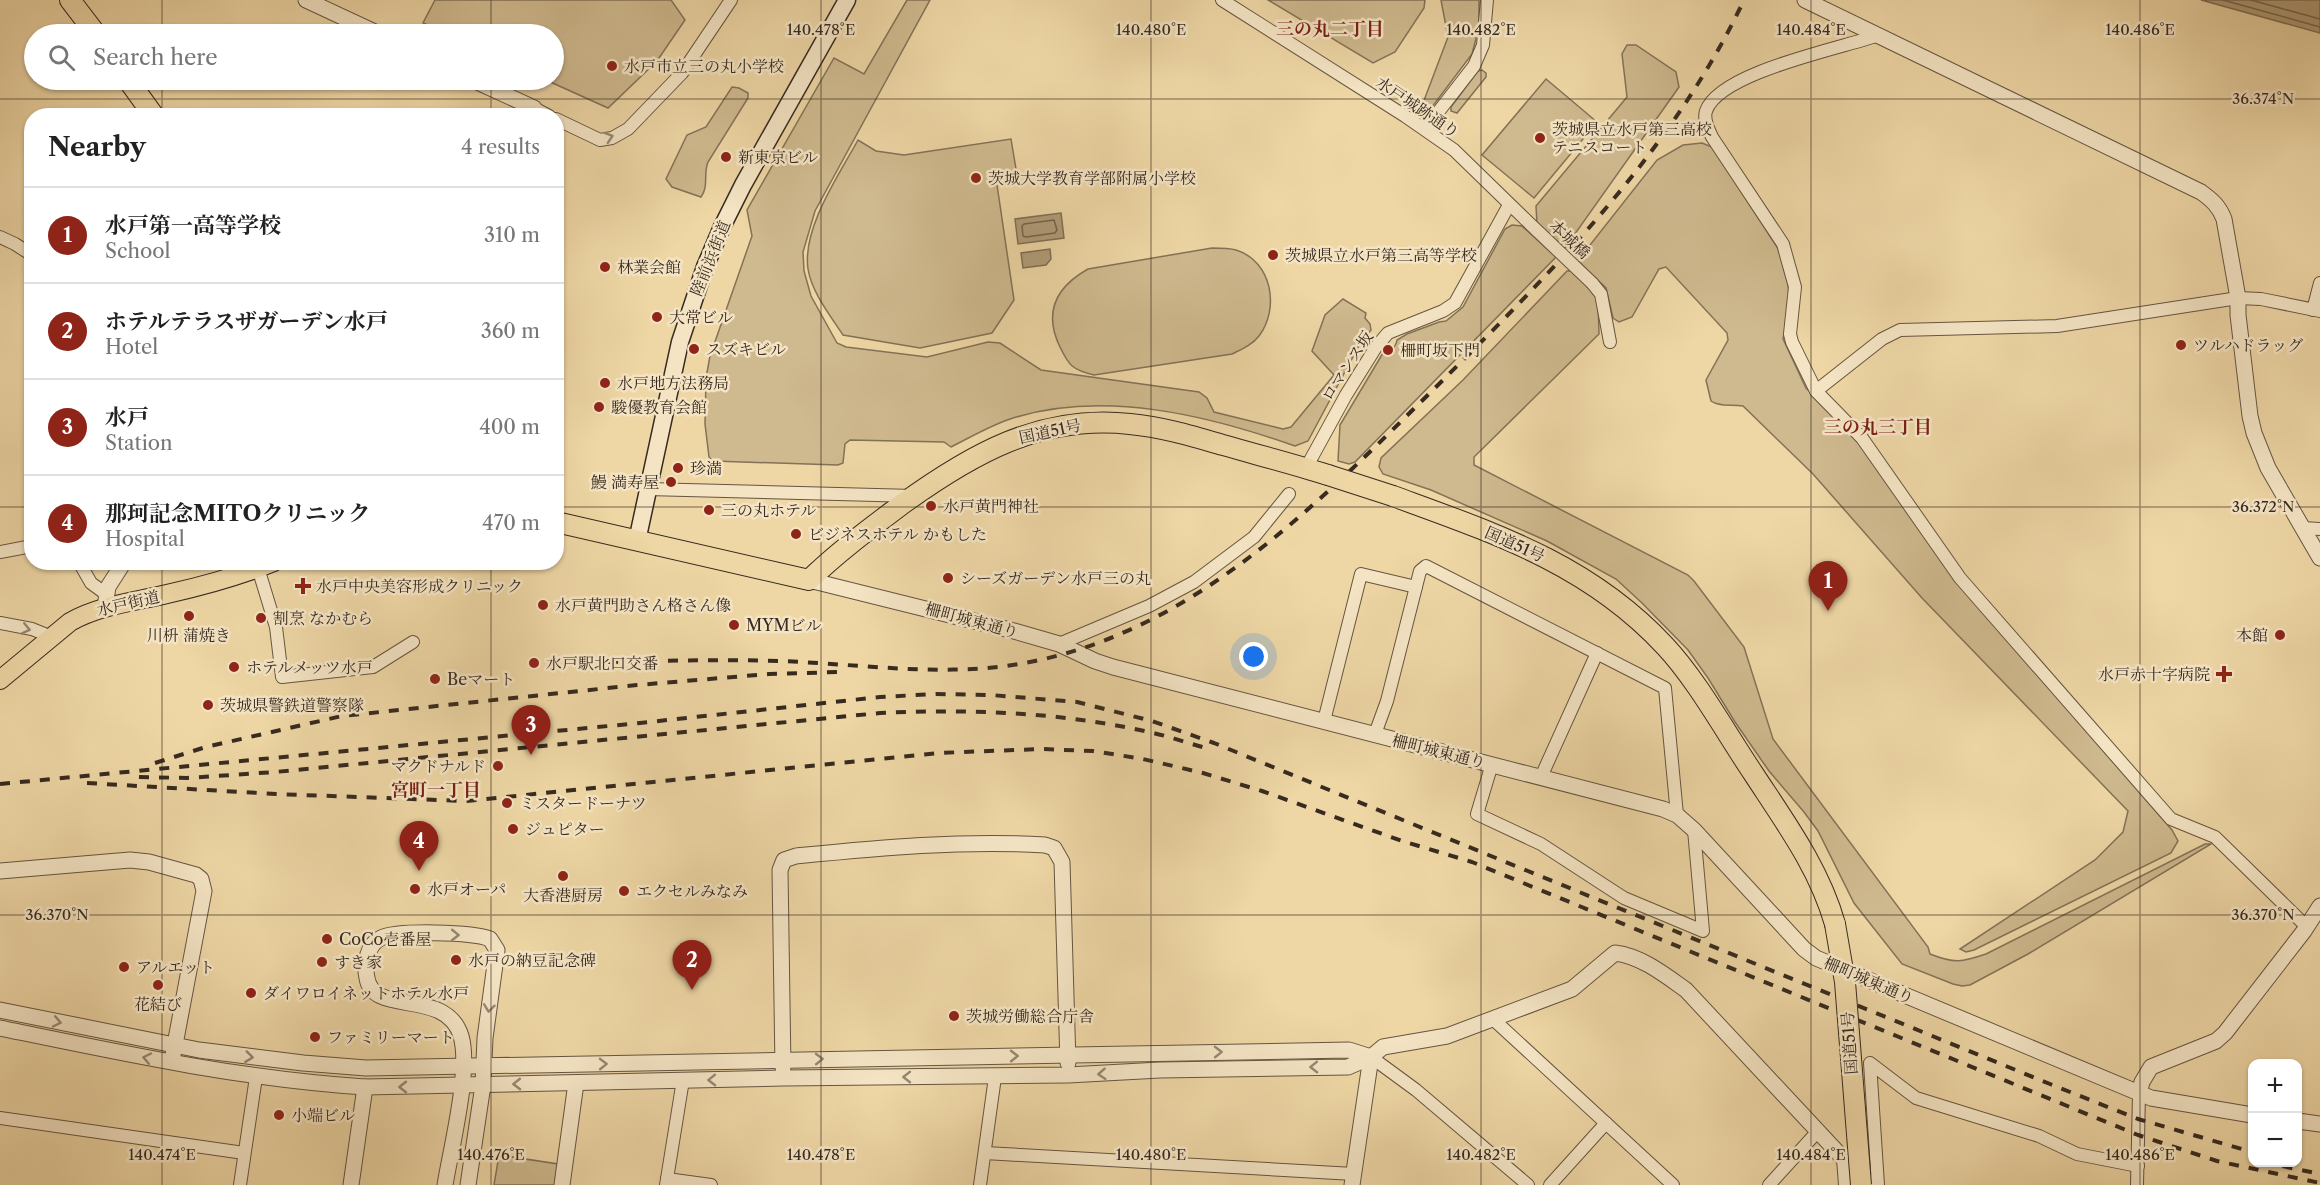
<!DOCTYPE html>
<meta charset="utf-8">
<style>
body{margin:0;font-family:"Libre Caslon Text","Noto Serif JP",serif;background:#f6f6f6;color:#222}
.controls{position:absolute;right:18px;bottom:18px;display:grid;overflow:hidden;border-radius:12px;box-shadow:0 2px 4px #0004}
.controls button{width:54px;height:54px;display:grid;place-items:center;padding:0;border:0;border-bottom:2px solid #e0e0e0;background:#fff;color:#222;font:30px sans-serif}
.you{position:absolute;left:1254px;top:657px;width:21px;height:21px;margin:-15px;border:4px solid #fff;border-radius:50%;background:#1a73e8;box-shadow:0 0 0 9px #1a73e833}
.badge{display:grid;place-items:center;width:39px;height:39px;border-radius:50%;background:#8f2418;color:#fff;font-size:20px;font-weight:700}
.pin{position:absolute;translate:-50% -50px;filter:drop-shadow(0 2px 3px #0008)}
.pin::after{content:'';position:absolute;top:32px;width:21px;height:18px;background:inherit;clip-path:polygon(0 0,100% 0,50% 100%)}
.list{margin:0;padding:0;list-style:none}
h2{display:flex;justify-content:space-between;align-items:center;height:78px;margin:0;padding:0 24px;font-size:26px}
h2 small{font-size:20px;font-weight:400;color:#767676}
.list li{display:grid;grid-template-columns:39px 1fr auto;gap:18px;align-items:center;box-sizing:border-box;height:96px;padding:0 24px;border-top:2px solid #e0e0e0}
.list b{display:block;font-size:22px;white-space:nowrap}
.list p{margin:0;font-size:20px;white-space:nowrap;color:#767676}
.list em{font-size:20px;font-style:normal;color:#767676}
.icon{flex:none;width:33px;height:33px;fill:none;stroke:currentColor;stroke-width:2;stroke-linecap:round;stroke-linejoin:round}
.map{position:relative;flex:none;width:2320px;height:1185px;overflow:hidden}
.search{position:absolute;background:#fff;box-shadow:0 2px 4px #0004;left:24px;top:24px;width:540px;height:66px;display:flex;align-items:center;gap:15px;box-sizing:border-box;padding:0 21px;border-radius:33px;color:#767676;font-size:22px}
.panel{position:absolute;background:#fff;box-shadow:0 2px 4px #0004;left:24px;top:108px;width:540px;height:462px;border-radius:24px}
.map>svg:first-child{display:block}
</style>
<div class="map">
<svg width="2320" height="1185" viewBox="0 0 2320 1185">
<rect width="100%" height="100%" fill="#eed6a5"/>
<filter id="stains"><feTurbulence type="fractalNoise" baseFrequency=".00333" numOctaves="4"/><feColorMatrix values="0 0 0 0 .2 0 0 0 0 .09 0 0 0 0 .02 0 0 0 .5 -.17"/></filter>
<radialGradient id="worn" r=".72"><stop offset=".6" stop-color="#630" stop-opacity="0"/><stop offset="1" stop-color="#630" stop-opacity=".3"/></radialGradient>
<!-- green -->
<g fill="#cfb98e" stroke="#837257" stroke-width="1.5">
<polygon points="435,0 671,0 685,20 657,61 608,108 546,80 554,80 554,34 449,34 423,23"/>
<path d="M907,0H930L815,211L803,252L804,271L811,296L837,343L846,347L927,357L988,342L1000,343L1041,370L1199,392L1207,398L1214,412L1283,429L1291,427L1334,375L1312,351L1325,315L1343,299L1366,313L1365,318L1370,324L1371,330L1362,340L1308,441L1295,446C1207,415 1105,390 1013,418C991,425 971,437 951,447L944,442L850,440L845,444L843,463L838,465L713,461L709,457L705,424L706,378L710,356L752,236L747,210L834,58L864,74Z"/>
<polygon points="1268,0 1425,0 1424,8 1395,52 1373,63"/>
<polygon points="1441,0 1479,0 1479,27 1472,54 1432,107 1423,103 1448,37"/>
<polygon points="1627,45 1636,45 1676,72 1679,87 1565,248 1537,224 1536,206 1627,97 1622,54"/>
<polygon points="1482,70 1486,73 1486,77 1457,113 1451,111 1451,107 1478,71"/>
<polygon points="1546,79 1597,122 1534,198 1482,155"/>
<path d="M732,87L739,88L748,93V98L708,162C703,174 709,187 701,197L672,187L666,179L687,135L706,127Z"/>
<path d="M1011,139L1017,175L996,178L1014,300L992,333L920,348L843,335C830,315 812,293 808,269C802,228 839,175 858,140L876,151L904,155Z"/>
<path d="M1702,143L1712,147L1779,250L1788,283L1790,305L1783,339L1806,388L1854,435L1955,580L2172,830L2178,841L2171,853L1974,950L1966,952L1960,949L2095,860L2123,832L2128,811L1922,598L1813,474L1743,406C1732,404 1719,407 1711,401L1706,380L1728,340L1727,333L1666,267L1659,269L1632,317L1619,322L1613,318L1606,288L1579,262V259L1657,160L1683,145Z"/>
<path d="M1512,225L1522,226L1556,257L1355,462L1349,464L1338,461L1340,425L1383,353C1390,352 1396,347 1397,340L1407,334L1439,322L1446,321L1463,307L1505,229Z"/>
<path d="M1212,248C1220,248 1229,248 1236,250C1272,261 1280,308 1259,336C1252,345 1242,349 1232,354L1094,375C1073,370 1069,366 1060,347C1043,312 1056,287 1088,269Z"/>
<path d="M1567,271H1571L1591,289L1598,300L1599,334L1474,457V465L1688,575L1694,581L1744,647L1773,739L1928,947L1930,954C1955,964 1962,962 1986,954L2205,844H2211L2028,954L1970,985L1962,986L1953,984L1902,964L1854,903L1818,831L1804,812L1769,771L1735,722L1708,678L1688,650L1642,603L1616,579L1547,541L1431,490L1383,474L1379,467L1381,458L1463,380Z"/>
<polygon points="499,1155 558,1164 556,1185 494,1185"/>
</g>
<!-- water -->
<g fill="#b09c78" stroke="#806e55" stroke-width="1.5">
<polygon points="2201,0 2320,0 2320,33"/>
<polygon points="1061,213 1064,238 1018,244 1015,219"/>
<polygon points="1050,249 1051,259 1046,265 1023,268 1021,253"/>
</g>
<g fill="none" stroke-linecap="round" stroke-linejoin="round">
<!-- shore -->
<g stroke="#74634c" stroke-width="1.5">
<polyline points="2223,0 2320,27"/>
<polyline points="2251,0 2320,19"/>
<polygon points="1054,220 1057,230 1055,233 1026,237 1023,236 1022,226 1024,224"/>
</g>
<!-- minor casing -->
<g stroke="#655541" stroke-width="14">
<g id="minor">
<polyline points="1222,0 1405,116 1454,150 1526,220"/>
<path d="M1879,35C1842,48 1719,72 1706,111C1703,120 1709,130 1712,137L1783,244L1795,287L1790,334L1792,342L1816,391L1862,438L1960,578L2171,819L2215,837L2307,927"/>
<polyline points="534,108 549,116"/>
<polyline points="556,119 600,140 612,138 628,129 682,73 731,0"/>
<polyline points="1425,129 1474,66 1483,45 1487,0"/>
<polyline points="0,237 15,244 32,255"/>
<polyline points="1592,283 1601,294 1610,342"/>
<polyline points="2313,310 2320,283"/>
<polyline points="1816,391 1882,339 1900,330 2057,326 2238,298 2261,299 2320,311"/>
<polyline points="1306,468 1346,395 1376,347 1388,333 1443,311 1455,303 1509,205"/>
<polyline points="647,489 914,496"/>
<polyline points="2303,528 2320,529"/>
<polyline points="0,552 32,546"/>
<polyline points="79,562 91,583 106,594"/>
<polyline points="258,568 276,627 282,677 373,667 413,642"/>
<polyline points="0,623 32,629 52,637"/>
<polyline points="1059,644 1149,606 1194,582 1254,537 1289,494"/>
<polyline points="1324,721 1361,574 1416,587"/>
<polyline points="1375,734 1387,701 1420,571 1426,566 1665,688 1677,815"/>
<polyline points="1492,764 1477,814 1541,844 1624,898 1703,931 1694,830"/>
<polyline points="1541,777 1597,653"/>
<polyline points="1493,1019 1673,1185"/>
<polyline points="1371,1057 1416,1090 1528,1185"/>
<polyline points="0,1118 244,1153"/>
<polyline points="985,1153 1354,1174"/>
<polyline points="1843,1158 1845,1185"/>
<polyline points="667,1179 711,1185"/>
<polyline points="240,1185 256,1077"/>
<polyline points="666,1185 683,1080"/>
<polyline points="980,1185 995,1077"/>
<polyline points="1550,1185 1606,1123"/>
<polyline points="1769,1185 1818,1131"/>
<polyline points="1878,1185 1870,1063 1916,1098 2039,1136 2077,1154 2138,1166"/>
<polyline points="2137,1185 2139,1094"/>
</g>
</g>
<!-- tertiary casing -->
<g stroke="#655541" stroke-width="17">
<g id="tertiary">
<polyline points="306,0 379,34"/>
<path d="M1805,0L2201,192C2212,200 2219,206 2224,219L2238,298V315L2250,416L2254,433L2268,468L2320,558"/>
<polyline points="473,80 534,108 531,116"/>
<polyline points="809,580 1014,631 1059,644 1095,661 1113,667 1663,809 1677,815 1694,830 1804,949 1816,958 2151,1098 2252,1115"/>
<polyline points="105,607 108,587 124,562"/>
<polyline points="0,871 130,860 149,862 196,875 201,879 204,891 173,1055"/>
<polyline points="0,1010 199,1050 303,1063 366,1068 1349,1050 1371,1057"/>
<path d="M0,1028C121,1053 241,1079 365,1087L784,1078L1068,1075L1160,1070L1348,1067L1371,1057L1383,1047L1447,1036L1572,989L1615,953C1641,956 1665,975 1686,990L1855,1171L1872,1185"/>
<path d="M783,1068L780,870L784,860L796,856C879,848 961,840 1045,845L1054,848L1062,862L1068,1063"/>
<polyline points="2139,1094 2142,1082 2151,1067 2216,1041 2225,1033 2304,931 2320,906"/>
<polyline points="2298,1121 2320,1124"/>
<polyline points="351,1185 365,1087"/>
<path d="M445,1185C451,1148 471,1070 461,1036C446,987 373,1017 367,978C364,965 367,944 381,938C397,930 473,932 490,939L497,950L485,1038L483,1085L468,1185"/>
<polyline points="562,1185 576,1083"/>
<polyline points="1352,1185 1371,1057"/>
</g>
</g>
<!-- secondary casing -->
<g stroke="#372a20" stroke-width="19">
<polyline id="secondary" points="637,541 680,342 705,267 722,227 743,185 847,0"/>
</g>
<!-- primary casing -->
<g stroke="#372a20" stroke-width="20">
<path id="primary" d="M0,680L70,622C100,605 134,602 167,594C203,586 239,576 274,562"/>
</g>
<!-- trunk casing -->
<g stroke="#372a20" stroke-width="22">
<g id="trunk">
<polyline points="70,0 96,34"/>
<polyline points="128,80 154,116"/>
<path d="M1393,496C1494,533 1589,564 1665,646C1697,680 1726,733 1753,773C1785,822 1819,868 1835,924"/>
<path d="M556,522L809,580C838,552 869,529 901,505C970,455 1040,414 1130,424C1162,427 1192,436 1223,445C1258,455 1293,464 1328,475"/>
</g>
</g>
<!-- minor -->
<use href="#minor" stroke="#f4e4c4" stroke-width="12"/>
<!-- tertiary -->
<use href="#tertiary" stroke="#f4e4c4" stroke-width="15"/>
<!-- secondary -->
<use href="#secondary" stroke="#f4e4c4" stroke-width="16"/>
<!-- primary -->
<use href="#primary" stroke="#eed6a5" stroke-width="18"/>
<!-- trunk -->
<use href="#trunk" stroke="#eed6a5" stroke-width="20"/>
<!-- rail -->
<g stroke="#372a20" stroke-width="4" stroke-dasharray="10 10" stroke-linecap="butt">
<path d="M608,662C665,661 722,659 779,661C865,664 950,679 1035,661C1202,626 1323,498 1440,383C1556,268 1673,150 1744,0"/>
<polyline points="155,763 206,747 342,716 637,685 769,674 840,672"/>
<path d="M139,777L187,778L275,772L880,713C971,709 1060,712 1149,732C1168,736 1187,743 1206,748"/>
<polyline points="87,783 276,794 466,801 938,753 1041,749 1093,751 1143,759 1203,773 1262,791 1402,841 1472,862 2138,1135 2217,1161 2320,1183"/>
<polyline points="0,784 640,723 880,697 936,694 991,695 1077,702 1152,721 1214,743 2050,1084 2138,1119 2252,1152"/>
<polyline points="2263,1162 2320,1174"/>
</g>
<!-- minor-bridge casing -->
<g stroke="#655541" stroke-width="14" stroke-linecap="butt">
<polyline id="minor-bridge" points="1526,220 1592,283"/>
</g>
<!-- trunk-bridge casing -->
<g stroke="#372a20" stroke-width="22" stroke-linecap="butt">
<g id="trunk-bridge">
<polyline points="1328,475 1393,496"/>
<polyline points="1835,924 1845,982 1861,1185"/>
</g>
</g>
<!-- minor-bridge -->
<use href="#minor-bridge" stroke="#f4e4c4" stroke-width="12"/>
<!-- trunk-bridge -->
<use href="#trunk-bridge" stroke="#eed6a5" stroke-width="20"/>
</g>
<!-- one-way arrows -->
<defs><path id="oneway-chevron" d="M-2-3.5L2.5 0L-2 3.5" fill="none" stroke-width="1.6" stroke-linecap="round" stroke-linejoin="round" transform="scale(1.5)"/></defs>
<g stroke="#968772">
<use href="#oneway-chevron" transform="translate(609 137) rotate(-18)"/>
<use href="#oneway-chevron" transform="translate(26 629) rotate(13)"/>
<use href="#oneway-chevron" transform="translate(455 935) rotate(1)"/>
<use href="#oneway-chevron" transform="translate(489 1008) rotate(97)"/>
<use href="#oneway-chevron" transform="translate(57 1022) rotate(12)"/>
<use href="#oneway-chevron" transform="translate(1218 1052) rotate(-1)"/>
<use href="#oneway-chevron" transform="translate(1014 1056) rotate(-1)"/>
<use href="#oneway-chevron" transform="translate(249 1057) rotate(7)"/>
<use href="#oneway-chevron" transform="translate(147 1058) rotate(-168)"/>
<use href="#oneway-chevron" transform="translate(819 1059) rotate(-1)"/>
<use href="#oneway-chevron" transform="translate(603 1064) rotate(-1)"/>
<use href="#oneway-chevron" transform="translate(1314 1067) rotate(179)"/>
<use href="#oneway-chevron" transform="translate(1102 1074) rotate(176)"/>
<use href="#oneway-chevron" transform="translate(907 1077) rotate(180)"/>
<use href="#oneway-chevron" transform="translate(712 1080) rotate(179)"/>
<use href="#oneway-chevron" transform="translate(517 1084) rotate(179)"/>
<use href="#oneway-chevron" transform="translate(403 1087) rotate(180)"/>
</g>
<!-- ticks -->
<path fill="none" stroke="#372a20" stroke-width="1.5" stroke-opacity="0.45" d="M162,0V34M491,0V34M821,0V1185M1151,0V1185M1481,0V1185M1811,0V1185M2140,0V1185M162,80V116M491,80V116M0,99H2320M0,507H32M556,507H2320M162,562V1185M491,562V1185M0,915H2320"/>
<!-- markers -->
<g fill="#8f2418" stroke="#f4e4c4" stroke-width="2">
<circle cx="612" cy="66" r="6"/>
<circle cx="1540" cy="138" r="6"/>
<circle cx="726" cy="157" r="6"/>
<circle cx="976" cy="178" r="6"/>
<circle cx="1273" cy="255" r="6"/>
<circle cx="605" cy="267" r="6"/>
<circle cx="657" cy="317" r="6"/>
<circle cx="2181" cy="345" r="6"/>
<circle cx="694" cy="349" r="6"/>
<circle cx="1388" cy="350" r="6"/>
<circle cx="605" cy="383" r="6"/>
<circle cx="599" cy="407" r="6"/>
<circle cx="678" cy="468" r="6"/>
<circle cx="671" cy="482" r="6"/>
<circle cx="931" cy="506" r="6"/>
<circle cx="709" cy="510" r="6"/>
<circle cx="796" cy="534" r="6"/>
<circle cx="948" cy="578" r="6"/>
<path d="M300 577h6v6h6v6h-6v6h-6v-6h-6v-6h6z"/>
<circle cx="543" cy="605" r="6"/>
<circle cx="189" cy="616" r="6"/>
<circle cx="261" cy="618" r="6"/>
<circle cx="734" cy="625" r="6"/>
<circle cx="2280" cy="635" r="6"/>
<circle cx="534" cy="663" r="6"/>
<circle cx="234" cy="667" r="6"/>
<path d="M2221 665h6v6h6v6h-6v6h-6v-6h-6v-6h6z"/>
<circle cx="435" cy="679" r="6"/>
<circle cx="208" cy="705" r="6"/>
<circle cx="498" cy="766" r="6"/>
<circle cx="507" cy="803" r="6"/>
<circle cx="513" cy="829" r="6"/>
<circle cx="563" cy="876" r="6"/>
<circle cx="415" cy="889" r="6"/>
<circle cx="624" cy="891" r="6"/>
<circle cx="327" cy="939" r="6"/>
<circle cx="456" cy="960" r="6"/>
<circle cx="322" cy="962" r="6"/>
<circle cx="124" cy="967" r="6"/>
<circle cx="158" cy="985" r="6"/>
<circle cx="251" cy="993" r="6"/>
<circle cx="954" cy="1016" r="6"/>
<circle cx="315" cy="1037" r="6"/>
<circle cx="279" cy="1115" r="6"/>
</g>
<g text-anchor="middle" stroke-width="5" stroke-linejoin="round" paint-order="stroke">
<!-- poi labels -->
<g font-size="16" fill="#372a20" stroke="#f4e4c4" text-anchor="start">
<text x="624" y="72">水戸市立三の丸小学校</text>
<text x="1552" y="135">茨城県立水戸第三高校<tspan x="1552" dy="18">テニスコート</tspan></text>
<text x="738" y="163">新東京ビル</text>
<text x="988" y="184">茨城大学教育学部附属小学校</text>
<text x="1285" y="261">茨城県立水戸第三高等学校</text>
<text x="617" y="273">林業会館</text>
<text x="669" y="323">大常ビル</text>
<text x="2193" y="351">ツルハドラッグ</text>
<text x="706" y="355">スズキビル</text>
<text x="1400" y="356">柵町坂下門</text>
<text x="617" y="389">水戸地方法務局</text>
<text x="611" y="413">駿優教育会館</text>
<text x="690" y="474">珍満</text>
<text x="659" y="488" text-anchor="end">鰻 満寿屋</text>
<text x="943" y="512">水戸黄門神社</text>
<text x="721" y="516">三の丸ホテル</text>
<text x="808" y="540">ビジネスホテル かもした</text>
<text x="960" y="584">シーズガーデン水戸三の丸</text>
<text x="316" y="592">水戸中央美容形成クリニック</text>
<text x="555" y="611">水戸黄門助さん格さん像</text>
<text x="273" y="624">割烹 なかむら</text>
<text x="746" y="631">MYMビル</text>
<text x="189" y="641" text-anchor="middle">川枡 蒲焼き</text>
<text x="2268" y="641" text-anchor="end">本館</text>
<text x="546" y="669">水戸駅北口交番</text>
<text x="246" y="673">ホテルメッツ水戸</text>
<text x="2210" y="680" text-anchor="end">水戸赤十字病院</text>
<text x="447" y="685">Beマート</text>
<text x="220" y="711">茨城県警鉄道警察隊</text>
<text x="486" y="772" text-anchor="end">マクドナルド</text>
<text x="519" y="809">ミスタードーナツ</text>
<text x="525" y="835">ジュピター</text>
<text x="427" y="895">水戸オーパ</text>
<text x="636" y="897">エクセルみなみ</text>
<text x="563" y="901" text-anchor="middle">大香港厨房</text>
<text x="339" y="945">CoCo壱番屋</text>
<text x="468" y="966">水戸の納豆記念碑</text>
<text x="334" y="968">すき家</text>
<text x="136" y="973">アルエット</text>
<text x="263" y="999">ダイワロイネットホテル水戸</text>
<text x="158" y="1010" text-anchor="middle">花結び</text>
<text x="966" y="1022">茨城労働総合庁舎</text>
<text x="327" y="1043">ファミリーマート</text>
<text x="291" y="1121">小端ビル</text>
</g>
<!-- street labels -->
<g font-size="16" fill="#372a20" stroke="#f4e4c4">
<text transform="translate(1418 107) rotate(34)" y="6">水戸城跡通り</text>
<text transform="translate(1570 239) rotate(43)" y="6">本城橋</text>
<text transform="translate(710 258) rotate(-68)" y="6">陸前浜街道</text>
<text transform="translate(1347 366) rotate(-57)" y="6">ロマンス坂</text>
<text transform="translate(1050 431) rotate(-12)" y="6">国道51号</text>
<text transform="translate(1515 544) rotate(24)" y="6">国道51号</text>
<text transform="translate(128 603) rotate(-13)" y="6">水戸街道</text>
<text transform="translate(972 620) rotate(15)" y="6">柵町城東通り</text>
<text transform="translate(1439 751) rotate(14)" y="6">柵町城東通り</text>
<text transform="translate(1869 980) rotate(23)" y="6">柵町城東通り</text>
<text transform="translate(1849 1043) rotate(-94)" y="6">国道51号</text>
</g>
<!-- neighbourhood labels -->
<g font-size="18" font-weight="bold" fill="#7a1f14" stroke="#f4e4c4">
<text x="1330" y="35">三の丸二丁目</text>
<text x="1878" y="433">三の丸三丁目</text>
<text x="436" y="796">宮町一丁目</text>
</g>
</g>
<g font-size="15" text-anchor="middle" fill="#372a20" stroke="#f4e4c4" stroke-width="5" stroke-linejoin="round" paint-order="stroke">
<text x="821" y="35">140.478°E</text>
<text x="1151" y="35">140.480°E</text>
<text x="1481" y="35">140.482°E</text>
<text x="1811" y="35">140.484°E</text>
<text x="2140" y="35">140.486°E</text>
<text x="2263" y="104">36.374°N</text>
<text x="2263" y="512">36.372°N</text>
<text x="57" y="920">36.370°N</text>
<text x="2263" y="920">36.370°N</text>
<text x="162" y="1160">140.474°E</text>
<text x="491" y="1160">140.476°E</text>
<text x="821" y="1160">140.478°E</text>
<text x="1151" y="1160">140.480°E</text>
<text x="1481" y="1160">140.482°E</text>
<text x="1811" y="1160">140.484°E</text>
<text x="2140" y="1160">140.486°E</text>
</g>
<rect width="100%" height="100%" filter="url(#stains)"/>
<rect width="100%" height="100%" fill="url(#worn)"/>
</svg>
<div class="controls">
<button>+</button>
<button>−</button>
</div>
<div class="you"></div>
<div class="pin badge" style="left:1828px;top:611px">1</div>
<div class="pin badge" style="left:692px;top:990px">2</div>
<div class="pin badge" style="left:531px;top:755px">3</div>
<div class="pin badge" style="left:419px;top:871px">4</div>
<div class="search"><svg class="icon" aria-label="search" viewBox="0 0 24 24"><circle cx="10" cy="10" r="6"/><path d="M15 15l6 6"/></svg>Search here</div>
<section class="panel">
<h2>Nearby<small>4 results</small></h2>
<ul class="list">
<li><span class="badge">1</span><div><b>水戸第一高等学校</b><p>School</p></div><em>310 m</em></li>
<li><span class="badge">2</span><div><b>ホテルテラスザガーデン水戸</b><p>Hotel</p></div><em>360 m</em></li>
<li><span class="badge">3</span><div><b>水戸</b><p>Station</p></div><em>400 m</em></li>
<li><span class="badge">4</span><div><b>那珂記念MITOクリニック</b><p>Hospital</p></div><em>470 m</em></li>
</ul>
</section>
</div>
